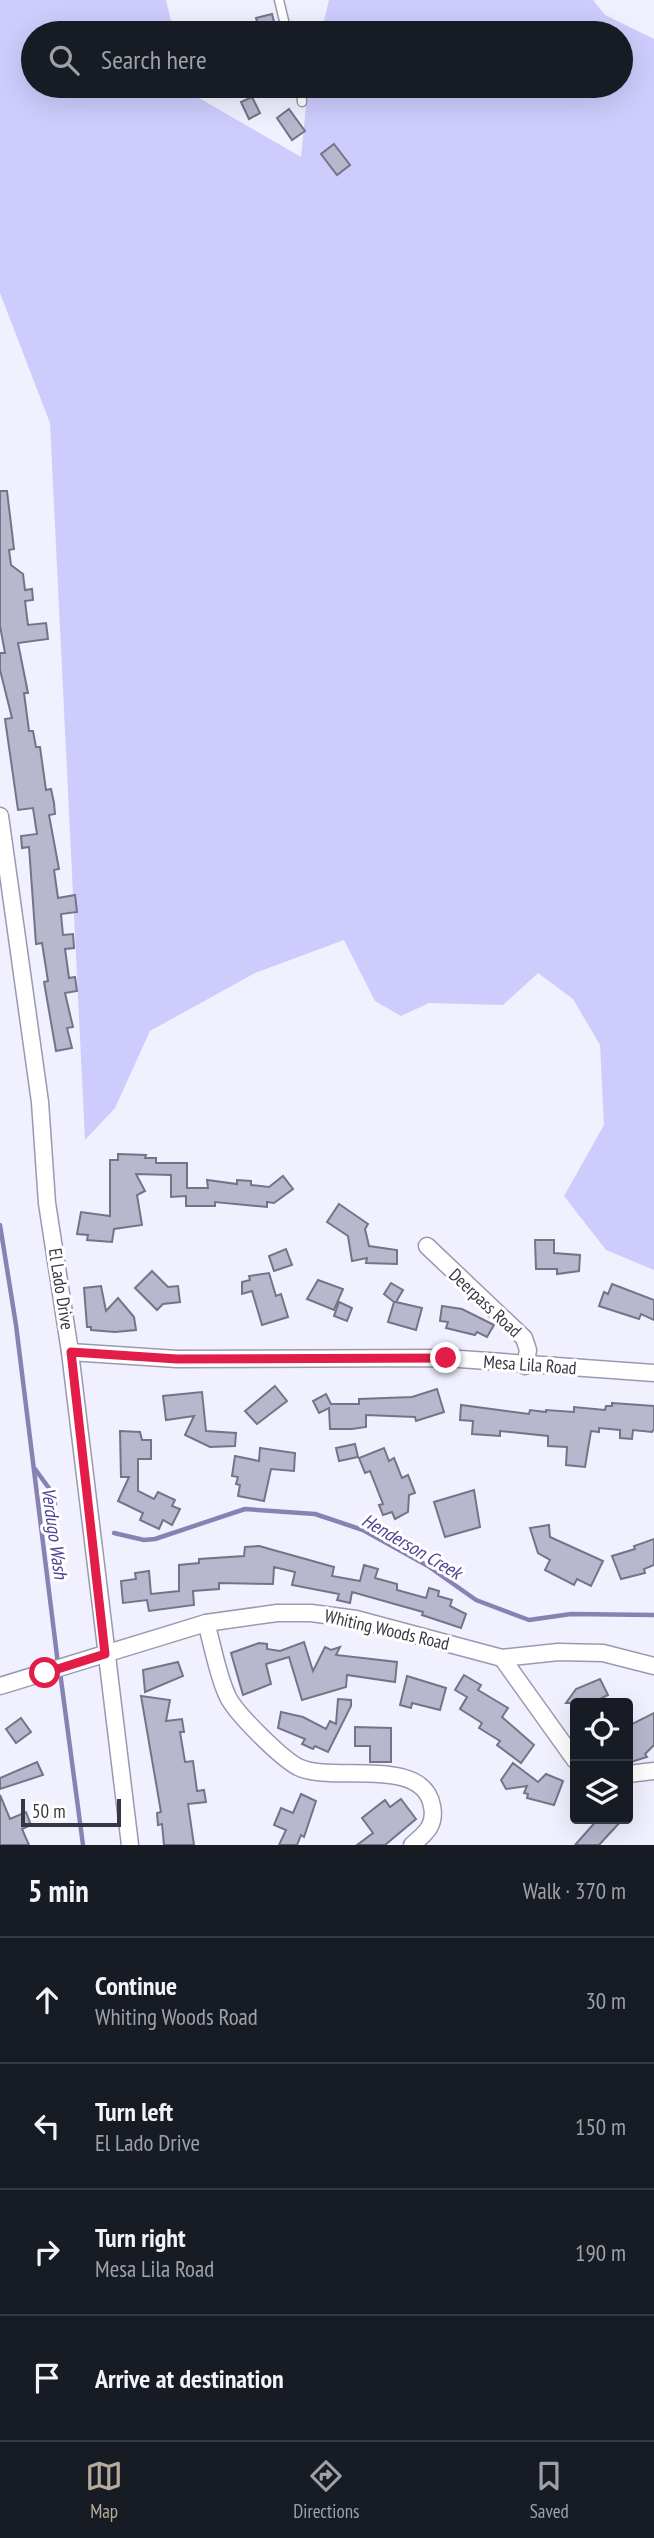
<!DOCTYPE html>
<meta charset="utf-8">
<style>
body{margin:0;font-family:"PT Sans Narrow",sans-serif;background:#242831;color:#f1f3f6}
.controls{position:absolute;right:21px;bottom:21px;display:grid;overflow:hidden;border-radius:7px;box-shadow:0 7px 28px #0002}
.controls button{width:63px;height:63px;display:grid;place-items:center;padding:0;border:0;border-bottom:2px solid #363941;background:#171b24;color:#f1f3f6;font:35px sans-serif}
.scale{position:absolute;left:21px;bottom:18px;width:100px;box-sizing:border-box;padding-left:7px;border:4px solid #373740;border-top:0;font-size:19px;line-height:24px;white-space:nowrap;color:#373740;-webkit-text-stroke:5px #fff;paint-order:stroke}
.stop{position:absolute;width:21px;height:21px;margin:-16px;border:5px solid #e11d48;border-radius:50%;background:#fff}
.stop.end{background:#e11d48;border-color:#fff;box-shadow:0 2px 7px #0008}
.list{margin:0;padding:0;list-style:none}
h2{display:flex;justify-content:space-between;align-items:center;height:91px;margin:0;padding:0 28px;font-size:30px}
h2 small{font-size:23px;font-weight:400;color:#9ea1a6}
.list li{display:grid;grid-template-columns:46px 1fr auto;gap:21px;align-items:center;box-sizing:border-box;height:126px;padding:0 28px;border-top:2px solid #363941}
.list b{display:block;font-size:26px;white-space:nowrap}
.list p{margin:0;font-size:23px;white-space:nowrap;color:#9ea1a6}
.list em{font-size:23px;font-style:normal;color:#9ea1a6}
.icon{flex:none;width:38px;height:38px;fill:none;stroke:currentColor;stroke-width:2;stroke-linecap:round;stroke-linejoin:round}
.map{position:relative;flex:none;width:654px;height:1845px;overflow:hidden}
.search{position:absolute;background:#171b24;box-shadow:0 7px 28px #0002;left:21px;right:21px;top:21px;height:77px;display:flex;align-items:center;gap:18px;box-sizing:border-box;padding:0 24px;border-radius:38px;color:#9ea1a6;font-size:26px}
.sheet{height:595px;background:#171b24}
nav{display:flex;justify-content:space-around;align-items:center;box-sizing:border-box;height:98px;border-top:2px solid #363941;background:#171b24;font-size:19px;color:#9ea1a6}
nav a{display:grid;justify-items:center;gap:4px}
nav .on{color:#b6ab98}
.map>svg:first-child{display:block}
</style>
<div class="map">
<svg width="654" height="1845" viewBox="0 0 654 1845">
<rect width="100%" height="100%" fill="#f0f0ff"/>
<!-- green -->
<polygon fill="#ceccfc" points="0,0 166,0 174,33 33,33 33,86 186,86 187,91 301,157 308,86 621,86 621,33 321,33 329,0 593,0 605,15 654,39 654,1270 606,1250 564,1196 604,1125 600,1045 573,999 538,973 503,1005 429,1003 401,1016 375,1001 344,940 255,973 150,1031 115,1108 85,1140 50,423 0,293"/>
<g fill="none" stroke-linecap="round" stroke-linejoin="round">
<!-- stream -->
<g stroke="#8683b4" stroke-width="4.5">
<polyline points="0,1225 16,1325 58,1664"/>
<polyline points="35,1469 51,1491 55,1504"/>
<polyline points="114,1533 144,1540 155,1539 245,1509 315,1514 363,1530 428,1566 476,1600 529,1620 571,1614 654,1615"/>
<polyline points="60,1672 83,1845"/>
</g>
</g>
<!-- building -->
<g fill="#b8b7ce" stroke="#747489" stroke-width="2">
<polygon points="272,14 277,33 260,33 256,18"/>
<polygon points="252,97 260,113 249,119 241,102"/>
<polygon points="289,109 305,131 292,140 277,118"/>
<polygon points="334,144 350,165 337,175 321,154"/>
<polygon points="0,491 7,491 14,549 9,550 11,565 23,574 25,590 32,589 33,600 25,601 28,625 46,623 48,639 18,643 28,693 24,693 29,731 33,731 36,747 40,747 46,790 51,789 54,803 55,814 49,815 59,869 54,870 58,898 75,895 77,912 61,914 63,935 73,934 74,948 65,949 69,978 75,977 77,991 65,993 73,1027 67,1028 72,1048 56,1051 44,982 48,981 42,943 36,944 29,847 22,848 21,836 37,834 33,808 18,810 5,719 12,718 0,670 0,653 5,653 0,626"/>
<polygon points="118,1154 146,1155 145,1158 156,1158 156,1163 187,1163 187,1188 208,1188 207,1180 237,1184 237,1180 251,1181 251,1185 269,1187 283,1176 293,1189 274,1203 267,1202 267,1207 215,1202 215,1206 186,1206 186,1196 171,1197 171,1175 136,1174 145,1191 137,1195 142,1225 114,1229 112,1242 87,1240 88,1235 77,1234 81,1212 110,1216 110,1160 118,1160"/>
<polygon points="339,1204 368,1224 365,1229 369,1246 397,1250 397,1264 366,1263 367,1258 352,1261 348,1236 327,1222"/>
<polygon points="535,1240 554,1240 554,1253 580,1255 579,1271 557,1274 557,1269 536,1269"/>
<polygon points="286,1249 292,1265 274,1271 269,1256"/>
<polygon points="152,1271 168,1287 178,1286 180,1302 163,1304 157,1310 135,1288"/>
<polygon points="269,1273 276,1296 281,1294 288,1317 262,1325 252,1291 242,1294 242,1282 250,1280 249,1276"/>
<polygon points="318,1280 343,1289 334,1310 307,1299"/>
<polygon points="391,1283 403,1290 396,1302 422,1308 416,1330 388,1322 394,1302 384,1294"/>
<polygon points="612,1284 654,1300 654,1320 641,1314 639,1319 599,1306 604,1292 608,1294"/>
<polygon points="101,1286 106,1311 118,1298 134,1317 136,1330 115,1332 91,1330 91,1327 87,1327 84,1288"/>
<polygon points="339,1302 352,1308 347,1321 334,1316"/>
<polygon points="442,1306 462,1309 494,1325 487,1337 477,1332 475,1335 446,1328 448,1322 440,1321"/>
<polygon points="275,1386 287,1401 257,1424 245,1411"/>
<polygon points="437,1389 444,1412 416,1421 415,1417 366,1415 366,1427 352,1429 330,1429 329,1408 319,1413 313,1401 326,1394 331,1404 359,1404 359,1399 412,1397"/>
<polygon points="202,1392 206,1431 236,1433 235,1446 210,1447 185,1435 194,1416 166,1420 163,1396"/>
<polygon points="612,1403 654,1406 654,1429 652,1432 633,1430 632,1439 620,1438 620,1430 599,1428 599,1432 591,1431 585,1467 566,1465 567,1447 548,1446 548,1436 500,1431 500,1436 472,1434 473,1421 460,1420 461,1405 529,1414 530,1410 546,1412 546,1410 574,1412 574,1407 605,1410 606,1406 612,1406"/>
<polygon points="120,1431 140,1432 142,1440 151,1440 151,1459 138,1459 138,1491 154,1499 158,1492 175,1500 172,1506 180,1509 172,1525 163,1520 159,1529 140,1520 143,1513 118,1501 129,1477 121,1477"/>
<polygon points="355,1444 358,1457 339,1461 336,1448"/>
<polygon points="260,1448 295,1453 294,1471 271,1469 264,1501 238,1496 240,1485 236,1484 238,1477 232,1476 235,1456 259,1461"/>
<polygon points="384,1448 389,1461 394,1458 402,1478 408,1475 415,1493 409,1495 408,1512 395,1519 392,1512 383,1515 379,1505 383,1504 370,1471 365,1473 359,1458"/>
<polygon points="474,1490 480,1527 445,1537 434,1502"/>
<polygon points="549,1525 550,1537 603,1561 591,1586 577,1579 574,1585 545,1570 550,1560 538,1553 530,1528"/>
<polygon points="654,1539 654,1565 644,1569 645,1573 621,1579 612,1556 635,1549 634,1546"/>
<polygon points="259,1546 334,1567 332,1576 360,1581 364,1565 378,1569 375,1578 397,1584 397,1590 426,1598 429,1588 439,1591 438,1596 452,1600 450,1606 466,1614 461,1628 422,1615 423,1612 352,1592 350,1603 337,1600 339,1594 292,1585 295,1572 274,1567 273,1584 219,1583 219,1589 193,1591 194,1605 149,1611 147,1600 123,1603 121,1581 136,1579 135,1573 149,1571 151,1594 179,1591 179,1565 199,1563 199,1559 244,1556 245,1547"/>
<polygon points="304,1642 313,1671 325,1647 331,1650 340,1647 336,1655 397,1662 395,1682 347,1675 346,1687 302,1700 289,1657 266,1664 271,1684 243,1695 231,1653 259,1643 267,1644 267,1649 280,1651"/>
<polygon points="178,1662 183,1676 145,1692 143,1670"/>
<polygon points="464,1675 481,1685 478,1690 508,1708 502,1717 534,1745 521,1763 497,1745 500,1741 479,1728 482,1723 460,1709 467,1697 455,1690"/>
<polygon points="407,1676 446,1688 440,1710 412,1703 411,1708 400,1705"/>
<polygon points="600,1679 608,1695 592,1703 566,1703 576,1689"/>
<polygon points="141,1696 170,1700 166,1721 182,1719 184,1732 180,1732 185,1762 193,1761 197,1791 204,1790 206,1802 188,1804 194,1845 164,1845 162,1824 158,1825 157,1813 161,1812"/>
<polygon points="338,1699 351,1700 351,1706 328,1752 315,1746 313,1749 302,1744 305,1739 278,1728 281,1712 303,1717 326,1729 330,1721 336,1724"/>
<polygon points="654,1713 654,1745 645,1754 647,1757 628,1763 628,1726"/>
<polygon points="21,1718 31,1732 16,1743 6,1729"/>
<polygon points="355,1727 391,1728 391,1762 370,1762 370,1746 355,1746"/>
<polygon points="37,1762 43,1775 0,1789 0,1778"/>
<polygon points="513,1763 538,1782 546,1774 563,1781 554,1805 527,1798 528,1794 524,1793 527,1786 506,1789 501,1780"/>
<polygon points="301,1794 316,1801 304,1837 301,1835 297,1845 279,1845 286,1830 274,1825 281,1808 293,1813"/>
<polygon points="0,1795 10,1819 26,1812 31,1825 22,1829 29,1845 0,1845"/>
<polygon points="401,1799 416,1819 385,1845 357,1845 373,1833 362,1818 385,1800 390,1807"/>
<polygon points="598,1819 623,1819 599,1845 575,1845"/>
</g>
<g fill="none" stroke-linecap="round" stroke-linejoin="round">
<!-- lane casing -->
<g stroke="#9a99b0" stroke-width="11">
<g id="lane">
<polyline points="279,0 287,33"/>
<polyline points="301,86 302,102"/>
</g>
</g>
<!-- street casing -->
<g stroke="#9a99b0" stroke-width="19">
<g id="street">
<polyline points="0,816 40,1102 47,1203 70,1352 130,1845"/>
<polyline points="427,1246 524,1338 528,1350 525,1366"/>
<polyline points="70,1352 177,1359 446,1358 654,1373"/>
<path d="M206,1623C213,1646 217,1673 227,1695C234,1712 281,1758 298,1767C332,1784 423,1755 432,1806C436,1825 426,1833 412,1845"/>
<polyline points="502,1658 575,1760"/>
<polyline points="0,1686 206,1623 277,1613 311,1613 356,1619 502,1658 558,1652 603,1653 654,1666"/>
<polyline points="628,1774 654,1771"/>
</g>
</g>
<!-- lane -->
<use href="#lane" stroke="#fff" stroke-width="8"/>
<!-- street -->
<use href="#street" stroke="#fff" stroke-width="16"/>
</g>
<g fill="none" stroke-linecap="round" stroke-linejoin="round">
<!-- route -->
<polyline stroke="#e11d48" stroke-width="9" points="45,1673 105,1654 71,1352 177,1359 446,1358"/>
</g>
<g text-anchor="middle" stroke-width="6" stroke-linejoin="round" paint-order="stroke">
<!-- street labels -->
<g font-size="18" fill="#373740" stroke="#fff">
<text transform="translate(61 1289) rotate(81)" y="6">El Lado Drive</text>
<text transform="translate(485 1303) rotate(43)" y="6">Deerpass Road</text>
<text transform="translate(530 1365) rotate(4)" y="6">Mesa Lila Road</text>
<text transform="translate(387 1630) rotate(13)" y="6">Whiting Woods Road</text>
</g>
<!-- water labels -->
<g font-size="19" font-style="italic" fill="#514594" stroke="#fff">
<text transform="translate(55 1533) rotate(82)" y="7">Verdugo Wash</text>
<text transform="translate(412 1546) rotate(30)" y="7">Henderson Creek</text>
</g>
</g>
</svg>
<div class="controls">
<button><svg class="icon" aria-label="locate" viewBox="0 0 24 24"><circle cx="12" cy="12" r="6"/><path d="M12 2v4M12 18v4M2 12h4M18 12h4"/></svg></button>
<button><svg class="icon" aria-label="layers" viewBox="0 0 24 24"><path d="M12 4l9 5-9 5-9-5zM3 14l9 5 9-5"/></svg></button>
</div>
<div class="scale">50 m</div>
<div class="stop" style="left:45px;top:1673px"></div>
<div class="stop end" style="left:446px;top:1358px"></div>
<div class="search"><svg class="icon" aria-label="search" viewBox="0 0 24 24"><circle cx="10" cy="10" r="6"/><path d="M15 15l6 6"/></svg>Search here</div>
</div>
<section class="sheet">
<h2>5 min<small>Walk · 370 m</small></h2>
<ul class="list">
<li><svg class="icon" aria-label="ahead" viewBox="0 0 24 24"><path d="M12 20V5M6 11l6-6 6 6"/></svg><div><b>Continue</b><p>Whiting Woods Road</p></div><em>30 m</em></li>
<li><svg class="icon" aria-label="left" viewBox="0 0 24 24"><path d="M17 20v-9H6M10 6l-5 5 5 5"/></svg><div><b>Turn left</b><p>El Lado Drive</p></div><em>150 m</em></li>
<li><svg class="icon" aria-label="right" viewBox="0 0 24 24"><path d="M7 20v-9h11M14 6l5 5-5 5"/></svg><div><b>Turn right</b><p>Mesa Lila Road</p></div><em>190 m</em></li>
<li><svg class="icon" aria-label="arrive" viewBox="0 0 24 24"><path d="M6 21V4h12l-3 4 3 4H6"/></svg><div><b>Arrive at destination</b></div></li>
</ul>
</section>
<nav>
<a class="on"><svg class="icon" aria-label="map" viewBox="0 0 24 24"><path d="M3 6l6-2 6 2 6-2v14l-6 2-6-2-6 2zM9 4v14M15 6v14"/></svg>Map</a>
<a><svg class="icon" aria-label="directions" viewBox="0 0 24 24"><path d="M12 3l9 9-9 9-9-9zM9 14v-3h6M13 9l2 2-2 2"/></svg>Directions</a>
<a><svg class="icon" aria-label="saved" viewBox="0 0 24 24"><path d="M7 4h10v16l-5-4-5 4z"/></svg>Saved</a>
</nav>
